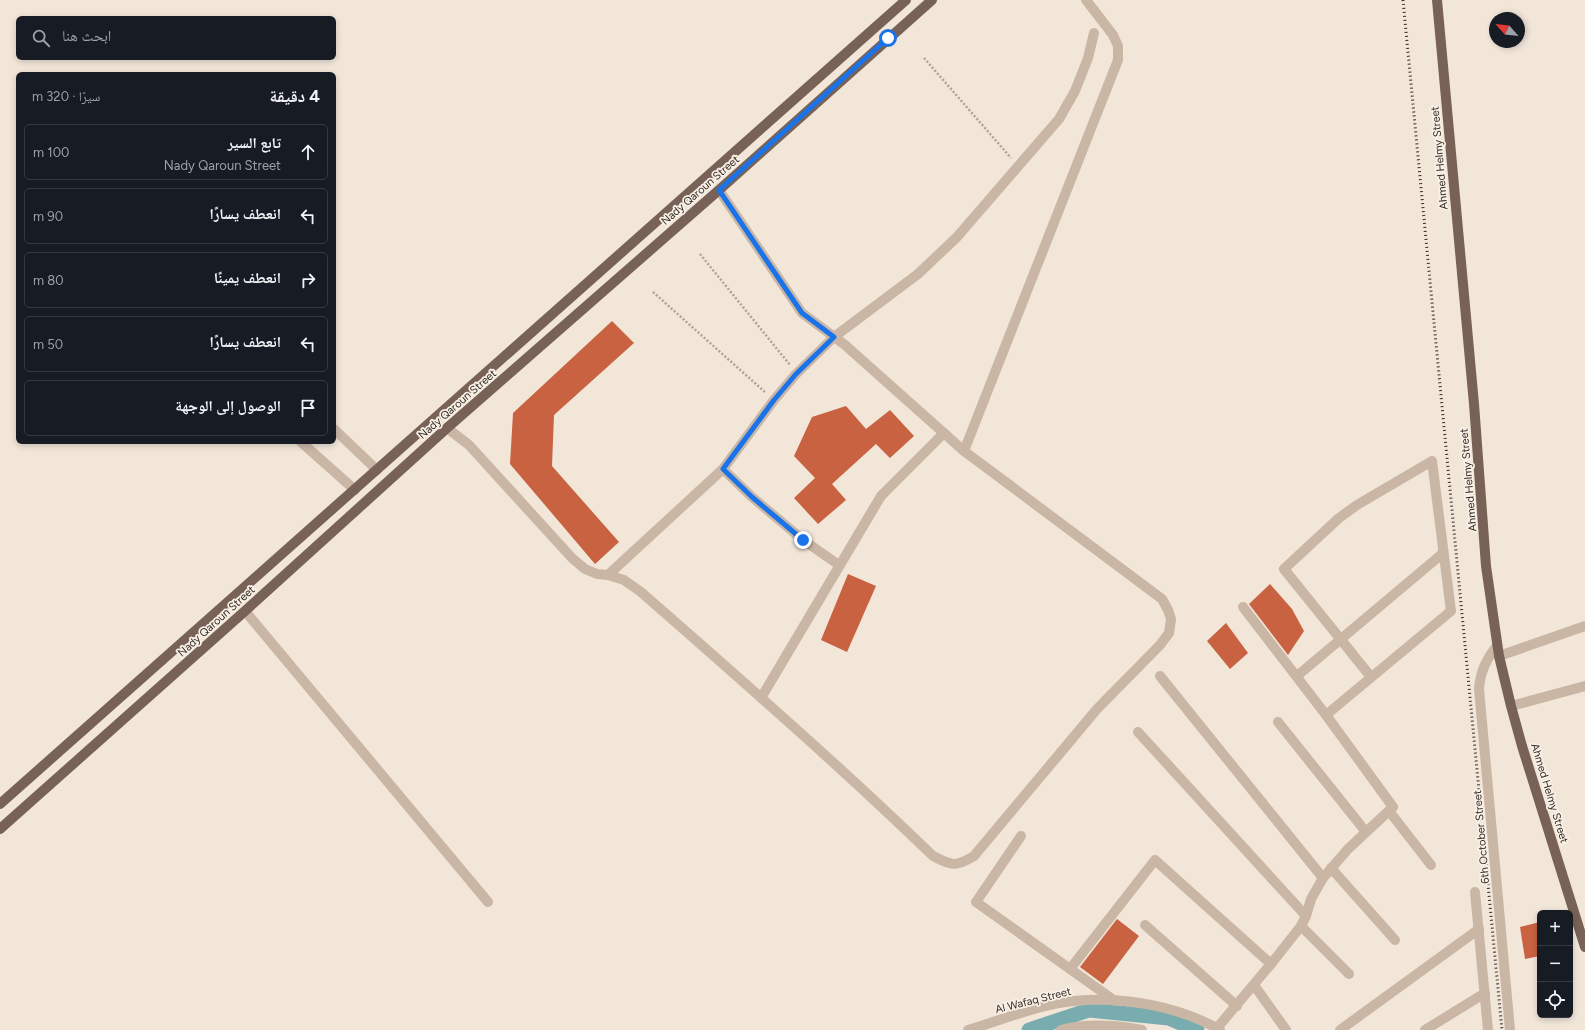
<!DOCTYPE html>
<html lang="ar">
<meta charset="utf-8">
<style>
body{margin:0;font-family:Figtree,"Noto Naskh Arabic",sans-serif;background:#242831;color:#f1f3f6;direction:rtl}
.controls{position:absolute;right:12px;bottom:12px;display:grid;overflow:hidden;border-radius:6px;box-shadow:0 2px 6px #0003}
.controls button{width:36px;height:36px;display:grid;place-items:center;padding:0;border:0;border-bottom:1px solid #363941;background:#171b24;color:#f1f3f6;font:20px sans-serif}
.compass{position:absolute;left:1489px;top:12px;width:36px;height:36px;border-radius:50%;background:#171b24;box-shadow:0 2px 6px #0003;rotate:297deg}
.stop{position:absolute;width:12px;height:12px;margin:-9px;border:3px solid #1a73e8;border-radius:50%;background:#fff}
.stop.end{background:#1a73e8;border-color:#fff;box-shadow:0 1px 4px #0008}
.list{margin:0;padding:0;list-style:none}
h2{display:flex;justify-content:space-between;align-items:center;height:52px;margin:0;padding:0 16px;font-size:17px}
h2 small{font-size:13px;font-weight:400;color:#9ea1a6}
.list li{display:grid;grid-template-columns:26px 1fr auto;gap:12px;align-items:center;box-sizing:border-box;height:56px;margin:0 8px 8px;padding:0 8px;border:1px solid #363941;border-radius:6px}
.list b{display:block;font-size:15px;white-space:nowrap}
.list p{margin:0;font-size:13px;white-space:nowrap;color:#9ea1a6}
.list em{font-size:13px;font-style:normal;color:#9ea1a6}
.icon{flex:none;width:22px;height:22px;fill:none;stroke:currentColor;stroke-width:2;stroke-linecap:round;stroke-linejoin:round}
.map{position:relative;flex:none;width:1585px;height:1030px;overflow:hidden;direction:ltr}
.search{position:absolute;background:#171b24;box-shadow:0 2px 6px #0003;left:16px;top:16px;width:320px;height:44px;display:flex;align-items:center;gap:10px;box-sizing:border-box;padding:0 14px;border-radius:6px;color:#9ea1a6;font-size:15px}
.panel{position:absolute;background:#171b24;box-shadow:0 2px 6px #0003;left:16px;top:72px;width:320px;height:372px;border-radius:6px;direction:rtl}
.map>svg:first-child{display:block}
</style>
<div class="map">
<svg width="1585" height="1030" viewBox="0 0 1585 1030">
<rect width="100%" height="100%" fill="#f2e6d9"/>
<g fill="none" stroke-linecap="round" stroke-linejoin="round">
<!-- canal -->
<polyline stroke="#78acaf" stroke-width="15" points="1029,1030 1089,1010 1169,1018 1197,1030"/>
</g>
<!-- building -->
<g fill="#c86241">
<polygon points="612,321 634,343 554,415 552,466 619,542 595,564 510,464 513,413"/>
<polygon points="846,406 866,429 890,410 914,436 890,458 876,444 832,484 846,500 818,524 794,498 815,478 794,456 812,417"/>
<polygon points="848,574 876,586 847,652 821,640"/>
<polygon points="1270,584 1292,609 1304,631 1288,655 1249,604"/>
<polygon points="1226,623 1248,653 1230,669 1207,641"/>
<polygon points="1117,919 1139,936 1103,984 1080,967"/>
<polygon points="1540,922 1540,956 1525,959 1520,927"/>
</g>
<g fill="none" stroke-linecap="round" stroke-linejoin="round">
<!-- path -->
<g stroke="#b6a08f" stroke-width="2.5" stroke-dasharray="2 2" stroke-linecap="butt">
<polyline points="924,58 1011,158"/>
<polyline points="700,254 790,365"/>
<polyline points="653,292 766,393"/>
</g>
<!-- minor -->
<g stroke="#cab6a5" stroke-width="10">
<path d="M447,428L469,445L572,558L585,569L597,574L608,575L624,580L641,592C740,679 839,765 933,856C952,866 956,867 974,856L1097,709L1160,645L1169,633L1171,619L1168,610L1162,599L964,451L845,345L802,313L719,190"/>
<polyline points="334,429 377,470"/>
<polyline points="301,442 355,490"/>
<polyline points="964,451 1118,60 1118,46 1113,35 1086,0"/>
<polyline points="723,469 752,497 803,540 839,565"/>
<polyline points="608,575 723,469 774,400 796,374 834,337 918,274 957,237 1059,119 1075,91 1088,58 1094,33"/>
<polyline points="1243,607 1326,715 1393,807 1348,849 1323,878"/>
<polyline points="245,611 488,902"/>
<path d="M1497,646C1486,659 1480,672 1479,689L1510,1030"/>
<polyline points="1499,656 1585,626"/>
<polyline points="1160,676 1323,878 1311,899 1306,916 1301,926 1271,964 1217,1028"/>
<polyline points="1297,676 1442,554"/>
<polyline points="761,698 881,496 944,433"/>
<polyline points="1511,706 1585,686"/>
<polyline points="1326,715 1451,611 1432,461 1357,505 1339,518 1284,569 1371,677"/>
<polyline points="1278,722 1366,832"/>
<polyline points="1138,732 1306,916"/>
<polyline points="1389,811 1431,865"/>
<polyline points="1021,836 976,902 1115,1001"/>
<polyline points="1331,868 1395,940"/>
<polyline points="1475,892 1488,1030"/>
<polyline points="1145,925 1237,1006"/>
<polyline points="1301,926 1349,974"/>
<polyline points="1070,969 1155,860 1271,964"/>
<polyline points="1254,985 1286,1030"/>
<path d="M968,1030C1001,1020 1041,1004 1074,1001C1122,996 1179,1006 1220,1030"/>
<path d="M1061,1030C1084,1023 1118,1025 1142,1030"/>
<polyline points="1340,1030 1479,929"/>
<polyline points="1425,1030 1485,993"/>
</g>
<!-- major -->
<g stroke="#786257" stroke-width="10">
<polyline points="1437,0 1474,404 1486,566 1499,656 1511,706 1522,746 1585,947"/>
<polyline points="0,804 906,0"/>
<polyline points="0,829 245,611 447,428 719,190 932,0"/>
</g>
<!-- rail -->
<polyline stroke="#352b27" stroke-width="3" stroke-dasharray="1 3" stroke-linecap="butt" points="1403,0 1502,1030"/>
</g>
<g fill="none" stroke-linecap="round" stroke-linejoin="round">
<!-- route -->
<polyline stroke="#1a73e8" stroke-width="5" points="803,540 752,497 723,469 774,400 796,374 834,337 802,313 719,190 888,38"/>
</g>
<g text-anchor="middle" stroke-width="3.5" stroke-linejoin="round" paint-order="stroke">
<!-- street labels -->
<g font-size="11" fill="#352b27" stroke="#f9f0e6">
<text transform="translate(1439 158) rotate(-95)" y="4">Ahmed Helmy Street</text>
<text transform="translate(700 190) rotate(-41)" y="4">Nady Qaroun Street</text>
<text transform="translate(457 404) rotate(-41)" y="4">Nady Qaroun Street</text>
<text transform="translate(1468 480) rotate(-95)" y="4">Ahmed Helmy Street</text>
<text transform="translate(216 621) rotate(-42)" y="4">Nady Qaroun Street</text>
<text transform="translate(1550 793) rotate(73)" y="4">Ahmed Helmy Street</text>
<text transform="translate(1481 837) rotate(-95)" y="4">6th October Street</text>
<text transform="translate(1033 1000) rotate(-14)" y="4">Al Wafaq Street</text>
</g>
</g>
</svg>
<div class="controls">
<button>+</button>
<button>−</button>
<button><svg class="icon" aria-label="locate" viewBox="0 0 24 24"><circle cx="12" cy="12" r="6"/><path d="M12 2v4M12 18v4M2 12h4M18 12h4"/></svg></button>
</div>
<svg class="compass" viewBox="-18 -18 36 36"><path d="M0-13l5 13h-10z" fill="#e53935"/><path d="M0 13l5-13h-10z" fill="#9ea1a6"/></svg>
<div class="stop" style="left:888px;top:38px"></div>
<div class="stop end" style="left:803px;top:540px"></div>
<div class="search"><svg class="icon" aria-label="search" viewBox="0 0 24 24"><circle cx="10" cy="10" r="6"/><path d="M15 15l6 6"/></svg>ابحث هنا</div>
<section class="panel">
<h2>4 دقيقة<small>سيرًا · 320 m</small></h2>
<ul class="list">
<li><svg class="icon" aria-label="ahead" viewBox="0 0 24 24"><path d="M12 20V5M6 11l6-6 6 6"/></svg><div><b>تابع السير</b><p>Nady Qaroun Street</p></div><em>100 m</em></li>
<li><svg class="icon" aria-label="left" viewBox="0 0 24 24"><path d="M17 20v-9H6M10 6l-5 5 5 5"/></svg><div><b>انعطف يسارًا</b></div><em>90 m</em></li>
<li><svg class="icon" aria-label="right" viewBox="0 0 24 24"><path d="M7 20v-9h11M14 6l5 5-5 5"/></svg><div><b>انعطف يمينًا</b></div><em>80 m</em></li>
<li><svg class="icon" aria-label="left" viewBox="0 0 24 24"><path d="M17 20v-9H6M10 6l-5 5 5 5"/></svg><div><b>انعطف يسارًا</b></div><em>50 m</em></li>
<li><svg class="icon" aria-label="arrive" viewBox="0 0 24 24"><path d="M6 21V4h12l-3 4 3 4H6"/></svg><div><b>الوصول إلى الوجهة</b></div></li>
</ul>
</section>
</div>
